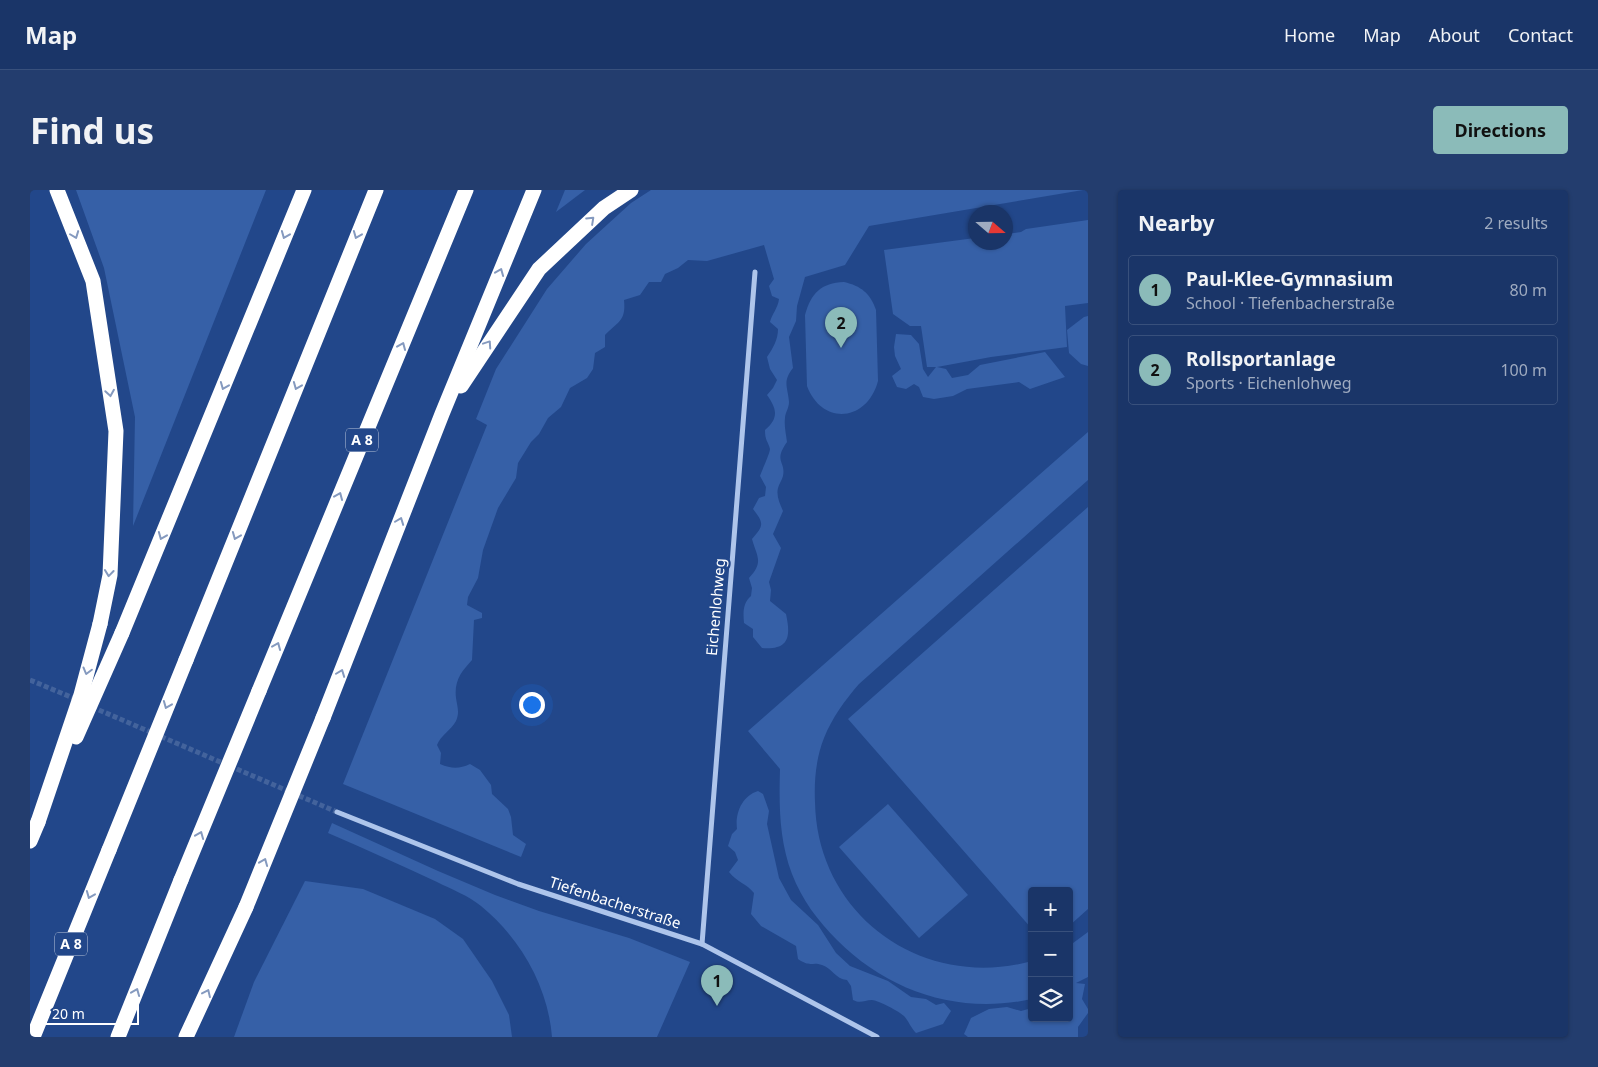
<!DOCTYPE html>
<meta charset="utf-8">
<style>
body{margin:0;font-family:"Noto Sans",sans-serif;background:#233d6e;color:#f1f3f6}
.controls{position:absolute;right:15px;bottom:15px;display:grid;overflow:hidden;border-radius:5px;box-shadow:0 1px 4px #0004}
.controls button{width:45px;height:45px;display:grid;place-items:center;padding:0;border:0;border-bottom:1px solid #38507c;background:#1a3568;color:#f1f3f6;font:25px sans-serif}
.compass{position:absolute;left:938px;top:15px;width:45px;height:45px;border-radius:50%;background:#1a3568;box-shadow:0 1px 4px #0004;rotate:110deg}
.scale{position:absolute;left:15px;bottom:12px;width:94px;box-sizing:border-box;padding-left:5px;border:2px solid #fff;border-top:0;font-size:14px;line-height:18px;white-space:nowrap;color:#fff;-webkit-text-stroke:4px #22478a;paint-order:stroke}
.you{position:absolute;left:501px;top:514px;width:18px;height:18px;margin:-12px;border:4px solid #fff;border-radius:50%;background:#1a73e8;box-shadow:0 0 0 8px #1a73e833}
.badge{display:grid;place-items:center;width:32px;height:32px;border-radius:50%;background:#8bbbb9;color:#111;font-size:16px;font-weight:700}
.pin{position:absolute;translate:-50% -41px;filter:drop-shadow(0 1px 2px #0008)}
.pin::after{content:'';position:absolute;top:26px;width:18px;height:15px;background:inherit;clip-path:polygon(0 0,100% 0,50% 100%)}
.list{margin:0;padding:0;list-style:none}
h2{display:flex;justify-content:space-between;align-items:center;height:65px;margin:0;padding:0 20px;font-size:21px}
h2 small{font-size:16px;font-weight:400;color:#9fabc0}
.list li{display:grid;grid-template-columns:32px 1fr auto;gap:15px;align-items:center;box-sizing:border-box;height:70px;margin:0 10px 10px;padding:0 10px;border:1px solid #38507c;border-radius:5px}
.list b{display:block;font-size:19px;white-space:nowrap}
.list p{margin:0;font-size:16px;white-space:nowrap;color:#9fabc0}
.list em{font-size:16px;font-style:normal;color:#9fabc0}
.icon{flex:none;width:28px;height:28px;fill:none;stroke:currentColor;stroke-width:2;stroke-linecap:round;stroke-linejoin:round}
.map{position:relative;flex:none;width:1058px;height:847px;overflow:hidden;border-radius:5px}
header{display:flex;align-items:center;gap:30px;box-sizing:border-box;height:70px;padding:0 25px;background:#1a3568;border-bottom:1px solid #38507c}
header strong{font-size:24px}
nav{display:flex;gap:28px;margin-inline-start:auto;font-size:18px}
.intro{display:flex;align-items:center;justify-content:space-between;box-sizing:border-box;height:120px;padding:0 30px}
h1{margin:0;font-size:35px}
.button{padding:12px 22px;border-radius:5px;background:#8bbbb9;color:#111;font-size:18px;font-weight:700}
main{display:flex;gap:30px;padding:0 30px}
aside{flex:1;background:#1a3568;border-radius:5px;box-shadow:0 1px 4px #0004}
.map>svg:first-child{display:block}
</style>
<header>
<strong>Map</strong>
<nav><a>Home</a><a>Map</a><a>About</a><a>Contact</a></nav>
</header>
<div class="intro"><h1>Find us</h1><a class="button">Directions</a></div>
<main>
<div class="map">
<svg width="1058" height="847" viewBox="0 0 1058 847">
<rect width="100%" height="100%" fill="#22478a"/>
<!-- green -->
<g fill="#3660a7">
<polygon points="46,0 236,0 103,336 105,227 74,78"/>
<polygon points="535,0 555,0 526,22"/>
<path d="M621,0H1053L839,36L815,75L775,87L767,116L766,131L759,147L763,178C752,192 758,197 759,212C759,218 755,223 755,228C754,236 756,244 757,252C743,272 756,271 753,286C752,290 749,294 748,298C746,306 750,314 753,321L743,344L751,358L739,392L741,400L740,411L756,424C761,447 759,460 732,458L723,447V439L714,433C713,422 713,413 721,406L722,398L719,388C734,372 727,367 722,349C734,336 734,333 723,319L729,308L735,306L736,297L730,286C732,280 740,263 740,259C738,251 735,251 735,240C749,228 747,219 737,205L743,198L747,190L740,179L737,167C743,158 748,150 748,139L740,132C742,124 748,118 749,109L742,106L739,96L744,89L734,55L677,71L658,70L648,78L635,84L631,92H619L610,105L594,110C596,131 589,131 575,145V157L565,163L563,179L557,188L540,198L531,217L518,228L509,244L501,252L488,273L486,288L468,318L453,360L448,388L438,407L437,415L452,423V428L444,430L442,470C431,482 424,491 426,508C427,516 430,522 426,531C421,540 411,545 407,555L411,563L410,574C422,579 429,579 440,574L450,580L461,595L462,604L478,619L481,627L483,645L496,654L491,667L313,594L457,235L446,229L466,179L517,99L556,54L601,13Z"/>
<polygon points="1058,30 1058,113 1035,116 1037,157 961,167 907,177 916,179 922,188 938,185 950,175 1015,162 1035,187 1000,199 989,192 937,199 923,206 904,209 893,207 889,197 884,194 876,199 867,197 862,186 871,179 865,166 864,157 866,144 881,145 889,154 893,179 898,187 906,177 897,177 891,136 880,136 863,124 854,60 945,48 946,52 976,52 976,44 991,42 996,39"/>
<path d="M814,92C831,96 840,103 846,120L848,191C837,232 792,236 777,196L775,125C781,103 791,93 814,92Z"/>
<polygon points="1058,126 1058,176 1051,174 1039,163 1037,140 1054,127"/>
<path d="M1058,242V290L829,494C815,510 802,528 794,548C786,568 784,591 785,612C787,726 893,801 1002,771V809C929,825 859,802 807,750C788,731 772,710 762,684C749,650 749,615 750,579L718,541Z"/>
<polygon points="1058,317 1058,719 1039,736 1039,701 1002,701 1002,739 818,529"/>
<path d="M728,601L733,604L739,621L737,634L749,688L761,710L788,735L806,763L820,776L858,791L881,807L896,809L906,815L914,813L921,821L913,834L886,843C881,838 878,830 874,826C870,822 848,810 842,810C834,810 831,814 823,810L821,796L817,790C805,789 802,778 792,775C782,771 781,778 768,769L766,756L731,736L721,724L724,703C717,694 707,692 699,682L708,670L705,662L698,656L702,644L707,639C705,623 712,606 728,601Z"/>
<polygon points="858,614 938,705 889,748 809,657"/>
<path d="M302,633L408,681L465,705L509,721L599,748L660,772L627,847H522C518,796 490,748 451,716C439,706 421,699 407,692C371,675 335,659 298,643Z"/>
<polygon points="275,691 333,699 405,729 433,749 462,791 479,825 482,847 204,847 224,792"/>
<polygon points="1058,742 1058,787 1046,793 1055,794 1052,809 1058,819 1058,823 1048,837 1048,847 938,847 934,844 941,828 959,819 977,817 991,821 1002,818 1002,828 1039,828 1039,756"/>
</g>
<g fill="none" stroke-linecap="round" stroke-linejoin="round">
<!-- minor-tunnel -->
<g stroke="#43639c" stroke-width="5" stroke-dasharray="5 2.5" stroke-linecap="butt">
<polyline points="0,490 48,510"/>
<polyline points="62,517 307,622"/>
</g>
<!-- minor -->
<g stroke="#aec5eb" stroke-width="5">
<polyline points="307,622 488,694 672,754 847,847"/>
<polyline points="672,754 725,82"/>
</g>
<!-- motorway -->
<g stroke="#fff" stroke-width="15">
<polyline points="27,0 63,91 86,241 80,385 70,434"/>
<polyline points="431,196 509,79 574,18 601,0"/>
<polyline points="92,443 274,0"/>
<polyline points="156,470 346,0"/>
<polyline points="229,501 436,0"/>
<polyline points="293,528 412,224 504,0"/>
<polyline points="0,651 8,632"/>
<polyline points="3,847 79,660"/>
<polyline points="88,847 151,690"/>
<polyline points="156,847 216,717"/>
</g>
<!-- motorway-bridge -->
<g stroke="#fff" stroke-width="15">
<polyline points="46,547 92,443"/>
<polyline points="8,632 51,505 70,434"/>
<polyline points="79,660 156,470"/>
<polyline points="151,690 229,501"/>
<polyline points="216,717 293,528"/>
</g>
</g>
<!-- one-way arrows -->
<defs><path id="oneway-chevron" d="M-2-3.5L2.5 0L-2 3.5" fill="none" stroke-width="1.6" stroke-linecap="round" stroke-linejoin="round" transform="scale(1.25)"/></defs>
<g stroke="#859abf">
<use href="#oneway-chevron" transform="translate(561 30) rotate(-43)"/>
<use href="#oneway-chevron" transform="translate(45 45) rotate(69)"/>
<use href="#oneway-chevron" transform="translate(255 45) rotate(112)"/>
<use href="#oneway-chevron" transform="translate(327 45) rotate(112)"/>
<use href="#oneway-chevron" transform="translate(470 82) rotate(-68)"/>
<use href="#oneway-chevron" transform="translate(458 154) rotate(-56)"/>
<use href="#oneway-chevron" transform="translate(372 156) rotate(-67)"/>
<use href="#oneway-chevron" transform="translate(194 196) rotate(112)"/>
<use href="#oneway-chevron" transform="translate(267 196) rotate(112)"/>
<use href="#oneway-chevron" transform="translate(80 203) rotate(81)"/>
<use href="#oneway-chevron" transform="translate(309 306) rotate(-67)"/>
<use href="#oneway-chevron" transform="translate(370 331) rotate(-69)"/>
<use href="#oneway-chevron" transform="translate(132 346) rotate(112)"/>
<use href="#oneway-chevron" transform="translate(206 346) rotate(112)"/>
<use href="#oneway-chevron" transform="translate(79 383) rotate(96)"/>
<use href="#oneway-chevron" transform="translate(247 456) rotate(-67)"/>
<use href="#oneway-chevron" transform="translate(57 481) rotate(105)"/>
<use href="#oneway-chevron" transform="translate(311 483) rotate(-69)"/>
<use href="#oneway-chevron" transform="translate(137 515) rotate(112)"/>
<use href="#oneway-chevron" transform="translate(170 645) rotate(-68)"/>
<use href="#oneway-chevron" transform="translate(234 672) rotate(-68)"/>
<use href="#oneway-chevron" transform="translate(60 705) rotate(112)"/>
<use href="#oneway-chevron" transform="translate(106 802) rotate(-68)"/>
<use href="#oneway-chevron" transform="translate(177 803) rotate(-65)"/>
</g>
<g text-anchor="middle" stroke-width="4.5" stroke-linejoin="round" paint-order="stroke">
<!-- shield labels -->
<g fill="#22478a" stroke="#bdc8dc" stroke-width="1">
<rect x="316" y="238.5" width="32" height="23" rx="4"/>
<rect x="25" y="742.5" width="32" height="23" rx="4"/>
</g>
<g font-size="14" font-weight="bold" fill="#fff">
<text x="332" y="255">A 8</text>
<text x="41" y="759">A 8</text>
</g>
<!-- street labels -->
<g font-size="15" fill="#fff" stroke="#22478a">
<text transform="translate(686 417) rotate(-85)" y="5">Eichenlohweg</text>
<text transform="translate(585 713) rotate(18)" y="5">Tiefenbacherstraße</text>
</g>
</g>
</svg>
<div class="controls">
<button>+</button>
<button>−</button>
<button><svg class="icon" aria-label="layers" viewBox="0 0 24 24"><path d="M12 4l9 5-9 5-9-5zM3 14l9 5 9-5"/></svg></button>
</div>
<svg class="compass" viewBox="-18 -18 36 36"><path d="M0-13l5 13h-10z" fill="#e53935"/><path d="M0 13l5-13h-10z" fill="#9fabc0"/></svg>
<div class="scale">20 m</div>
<div class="you"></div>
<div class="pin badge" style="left:687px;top:816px">1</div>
<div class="pin badge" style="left:811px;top:158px">2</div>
</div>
<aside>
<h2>Nearby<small>2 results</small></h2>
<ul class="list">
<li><span class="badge">1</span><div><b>Paul-Klee-Gymnasium</b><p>School · Tiefenbacherstraße</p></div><em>80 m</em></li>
<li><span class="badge">2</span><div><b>Rollsportanlage</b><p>Sports · Eichenlohweg</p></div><em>100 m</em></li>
</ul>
</aside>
</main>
